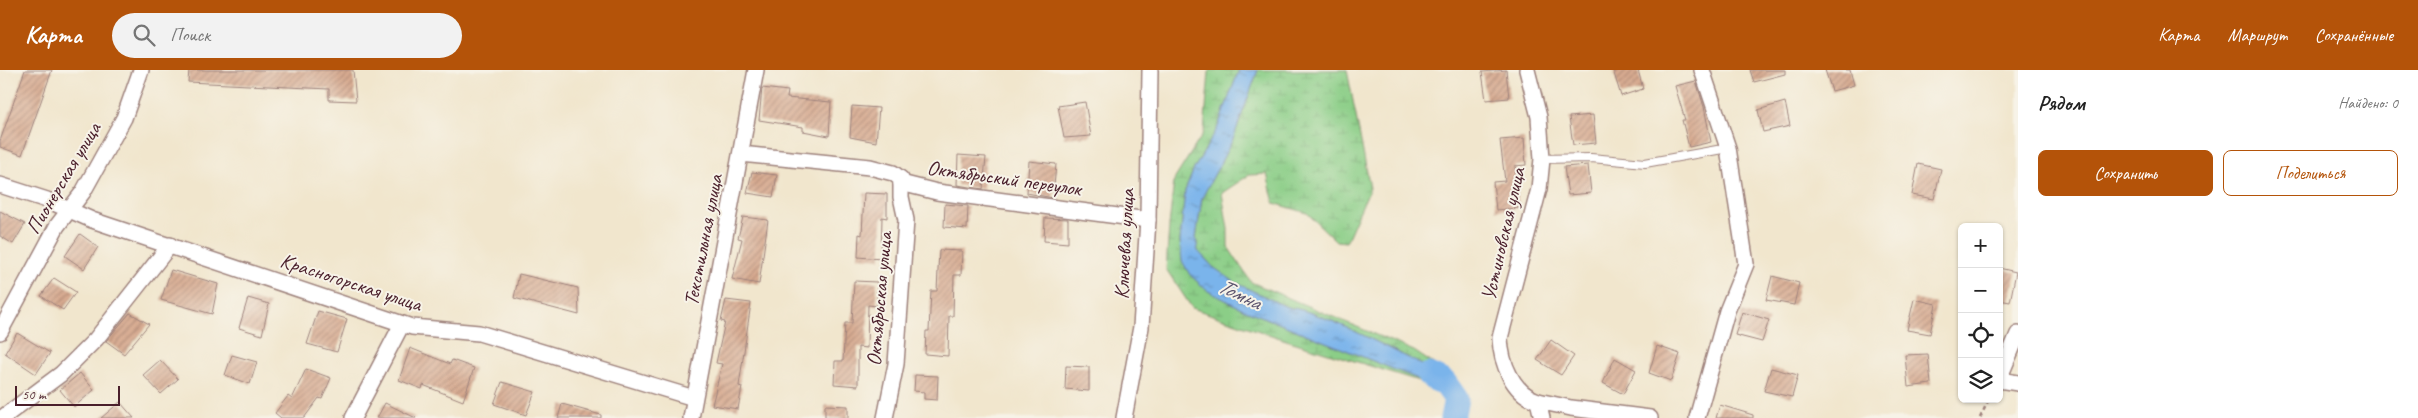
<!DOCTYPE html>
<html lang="ru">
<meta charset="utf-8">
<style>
body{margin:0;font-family:Caveat,sans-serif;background:#f2f2f2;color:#222}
.controls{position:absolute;right:15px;bottom:15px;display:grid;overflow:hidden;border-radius:8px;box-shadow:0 1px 4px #0004}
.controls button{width:45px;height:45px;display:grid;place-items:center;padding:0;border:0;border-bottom:1px solid #e0e0e0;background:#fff;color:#222;font:25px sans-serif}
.scale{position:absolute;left:15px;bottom:12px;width:105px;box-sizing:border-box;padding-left:5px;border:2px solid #4a1f2b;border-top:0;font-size:14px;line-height:18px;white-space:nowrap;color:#4a1f2b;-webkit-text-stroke:4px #f7f3e8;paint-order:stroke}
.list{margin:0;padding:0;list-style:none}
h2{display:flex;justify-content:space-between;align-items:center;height:65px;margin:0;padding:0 20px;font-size:21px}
h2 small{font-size:16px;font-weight:400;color:#767676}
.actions{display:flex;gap:10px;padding:15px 20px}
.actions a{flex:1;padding:11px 0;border:1px solid #b45309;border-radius:8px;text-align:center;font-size:18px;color:#b45309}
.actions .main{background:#b45309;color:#fff}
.icon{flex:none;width:28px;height:28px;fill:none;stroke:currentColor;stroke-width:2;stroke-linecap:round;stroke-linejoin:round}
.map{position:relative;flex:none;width:2018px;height:348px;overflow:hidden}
header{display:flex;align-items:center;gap:30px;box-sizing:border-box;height:70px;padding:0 25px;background:#b45309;color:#fff}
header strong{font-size:24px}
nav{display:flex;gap:28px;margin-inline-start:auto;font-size:18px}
.search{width:350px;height:45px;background:#f2f2f2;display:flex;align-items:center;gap:12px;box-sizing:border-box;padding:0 18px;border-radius:28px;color:#767676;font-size:19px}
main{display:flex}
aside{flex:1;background:#fff}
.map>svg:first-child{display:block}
</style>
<header>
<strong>Карта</strong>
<div class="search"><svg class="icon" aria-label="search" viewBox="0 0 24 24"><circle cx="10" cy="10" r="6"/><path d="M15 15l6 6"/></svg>Поиск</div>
<nav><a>Карта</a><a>Маршрут</a><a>Сохранённые</a></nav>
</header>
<main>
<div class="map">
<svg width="2018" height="348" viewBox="0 0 2018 348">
<defs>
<pattern id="wetland-marsh" width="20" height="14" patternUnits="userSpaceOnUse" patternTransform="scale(1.25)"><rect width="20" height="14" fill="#8bce87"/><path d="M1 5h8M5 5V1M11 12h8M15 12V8" fill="none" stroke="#79b075"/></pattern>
<pattern id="water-ripples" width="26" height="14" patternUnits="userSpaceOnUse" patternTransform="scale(1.25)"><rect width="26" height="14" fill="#7ab4eb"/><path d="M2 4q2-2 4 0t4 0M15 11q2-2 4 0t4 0" fill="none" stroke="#6692bf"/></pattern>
<pattern id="building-hatch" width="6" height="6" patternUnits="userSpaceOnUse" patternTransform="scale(1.25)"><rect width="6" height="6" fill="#d7aa90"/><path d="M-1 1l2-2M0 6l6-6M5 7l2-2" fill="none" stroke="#b08a76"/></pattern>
</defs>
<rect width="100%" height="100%" fill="#f7f3e8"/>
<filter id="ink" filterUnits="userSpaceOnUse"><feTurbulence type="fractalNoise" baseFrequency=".02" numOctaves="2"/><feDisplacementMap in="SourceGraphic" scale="10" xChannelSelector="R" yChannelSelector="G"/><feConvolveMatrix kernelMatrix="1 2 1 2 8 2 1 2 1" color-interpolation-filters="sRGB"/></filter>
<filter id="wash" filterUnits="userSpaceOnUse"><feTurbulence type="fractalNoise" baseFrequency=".0096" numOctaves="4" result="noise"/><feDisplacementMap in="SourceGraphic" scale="20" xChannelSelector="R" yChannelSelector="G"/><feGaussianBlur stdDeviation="1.12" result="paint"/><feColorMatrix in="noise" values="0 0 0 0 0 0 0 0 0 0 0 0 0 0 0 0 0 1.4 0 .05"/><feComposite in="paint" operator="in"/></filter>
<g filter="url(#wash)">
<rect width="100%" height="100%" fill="#f1e6cd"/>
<!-- wetland -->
<g fill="url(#wetland-marsh)" stroke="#6a7659">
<polygon points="1211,0 1239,0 1217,59 1194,99 1185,121 1180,171 1182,191 1190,205 1208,221 1243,239 1438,317 1283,269 1192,238 1166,199 1169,156 1174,110 1204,62 1209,2"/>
<path d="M1258,0H1347L1370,118L1346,172L1336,171L1307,143L1274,133L1267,104L1249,105L1222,123L1228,159V177L1251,212L1414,281L1444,301L1442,305C1413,291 1315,237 1289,238L1236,213L1213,197L1198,181L1196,168L1202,128L1233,69Z"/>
</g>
<!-- water -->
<path fill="url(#water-ripples)" stroke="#626a8b" d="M1239,0H1258L1233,69L1202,128L1196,168L1198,181L1213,197L1236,213L1289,238C1315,237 1413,291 1442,305L1438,317L1243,239L1208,221L1190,205L1182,191L1180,171L1185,121L1194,99L1217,59Z"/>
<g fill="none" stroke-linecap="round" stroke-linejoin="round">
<!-- river -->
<polyline stroke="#7ab4eb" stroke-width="25" points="1433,308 1440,311 1429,305 1444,312 1456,329 1452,348"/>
</g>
<g id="blocks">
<!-- building -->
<g fill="url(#building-hatch)">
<polygon points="25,0 52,0 22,85 0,77 0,71"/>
<polygon points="189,0 353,0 356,31 329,30 329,19 188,12"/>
<polygon points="1506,0 1509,28 1486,30 1482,2"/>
<polygon points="1613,0 1638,0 1643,19 1621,26"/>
<polygon points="1750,0 1785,0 1785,4 1754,12"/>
<polygon points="1825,0 1850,0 1854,15 1832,21"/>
<polygon points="1696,11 1704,37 1711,72 1689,77 1682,50 1685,50 1675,16"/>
<polygon points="762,18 788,21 787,28 831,32 829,66 803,61 803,57 759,50"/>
<polygon points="1085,32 1091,66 1064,68 1058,36"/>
<polygon points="1785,32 1790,56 1763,62 1758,40"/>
<polygon points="852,36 879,38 876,72 850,67"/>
<polygon points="1593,45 1596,73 1573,75 1569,47"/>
<polygon points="1524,68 1526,95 1515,96 1519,138 1496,140 1493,112 1505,111 1500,70"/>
<polygon points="958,85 986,87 983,119 957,115"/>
<polygon points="1029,91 1056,94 1053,128 1027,123"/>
<polygon points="1918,94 1941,99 1934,129 1912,125"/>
<polygon points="1588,95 1591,123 1568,125 1564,97"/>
<polygon points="752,102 777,105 773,127 747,123"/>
<polygon points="864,123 887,124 887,148 882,147 881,189 858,187 859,164 862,165"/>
<polygon points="945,134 968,136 967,159 944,157"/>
<polygon points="0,141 25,154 13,174 0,166"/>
<polygon points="743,147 768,150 759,214 732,209 742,169 738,168"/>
<polygon points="1045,148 1068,149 1068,173 1044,171"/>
<polygon points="80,164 98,177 84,199 65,186"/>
<polygon points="939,180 962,181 961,205 954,205 953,246 949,246 948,286 925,284 926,261 929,261 931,221 937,221"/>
<polygon points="1999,198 2016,202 2010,232 1999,230"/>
<polygon points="171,200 218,214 212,244 161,230"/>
<polygon points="519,204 578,218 579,245 514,228"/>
<polygon points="1772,206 1799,213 1794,235 1766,230"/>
<polygon points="54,208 76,222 63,240 41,226"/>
<polygon points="854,211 877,212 877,236 868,235 867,278 858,277 858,316 834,314 835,291 843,291 845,253 852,253"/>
<polygon points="248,228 269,234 262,265 239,258"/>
<polygon points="1914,229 1936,234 1930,264 1907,260"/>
<polygon points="726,230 751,233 739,316 742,317 738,339 712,335 722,294 716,293 725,252 721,251"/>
<polygon points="318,241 347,249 337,282 307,274"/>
<polygon points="1742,242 1769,250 1762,272 1735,265"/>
<polygon points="130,243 149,254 124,284 106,271"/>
<polygon points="17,263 50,283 36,304 5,283"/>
<polygon points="1551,270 1574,286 1561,305 1537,290"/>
<polygon points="1657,276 1680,284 1671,311 1649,303"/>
<polygon points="410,278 450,294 452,290 474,298 463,331 423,315 422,319 399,310"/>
<polygon points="1928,284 1931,314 1908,317 1905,285"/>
<polygon points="232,285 257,292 250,314 225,305"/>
<polygon points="1615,288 1636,300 1623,324 1603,313"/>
<polygon points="160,290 178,309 161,324 143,305"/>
<polygon points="1066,296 1089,297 1089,321 1065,319"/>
<polygon points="1771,298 1798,305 1792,327 1764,321"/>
<polygon points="306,299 331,308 322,329 319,328 304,348 281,348 275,343 288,326 292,329"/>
<polygon points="80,303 94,320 74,337 60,320"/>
<polygon points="915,305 938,306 937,330 924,329 924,322 914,321"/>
<polygon points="502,312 535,322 526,345 494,334"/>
<polygon points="120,332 134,348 101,348"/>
<polygon points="385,333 416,348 377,348"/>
<polygon points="562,334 601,345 601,348 558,348"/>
<polygon points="825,335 848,336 848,348 825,348"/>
<polygon points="1720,335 1753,345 1753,348 1716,348"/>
</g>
</g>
</g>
<g filter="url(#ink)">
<use href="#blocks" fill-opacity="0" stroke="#9e827c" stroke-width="1"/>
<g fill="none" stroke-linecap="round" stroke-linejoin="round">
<!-- service casing -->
<g stroke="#9e827c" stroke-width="10">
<polyline id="service" points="1542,89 1591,88 1645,93 1728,78"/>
</g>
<!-- minor casing -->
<g stroke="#9e827c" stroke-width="18">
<g id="minor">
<path d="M1527,0L1539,47L1542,89L1539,119L1500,268C1501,292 1512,323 1538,331L1542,348"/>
<polyline points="741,84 870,97 893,103 901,109 901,127 906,150 896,294 885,348"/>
<polyline points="901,113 937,122 1148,150"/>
<polyline points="0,115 47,130 92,150 412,257 479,263 694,328"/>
<polyline points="0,262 57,156 83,122 124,48 141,0"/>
<polyline points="1999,309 2018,264"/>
<polyline points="1999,310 2018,313"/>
<polyline points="1538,331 1571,338 1650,348"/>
<polyline points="2,348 61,304 96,269 170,175"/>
<polyline points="353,348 402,254"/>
<polyline points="691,348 756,0"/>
<polyline points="1124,348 1141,257 1148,150 1150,0"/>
<polyline points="1697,348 1727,241 1746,194 1728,78 1702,0"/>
</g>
</g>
<!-- path -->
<polyline stroke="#9e827c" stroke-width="2.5" stroke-dasharray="4 4" stroke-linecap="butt" points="1980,348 1989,329"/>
<!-- service -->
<use href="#service" stroke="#fff" stroke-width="8"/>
<!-- minor -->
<use href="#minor" stroke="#fff" stroke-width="15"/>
</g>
</g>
<g text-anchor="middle" stroke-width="4" stroke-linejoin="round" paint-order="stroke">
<!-- street labels -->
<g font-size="21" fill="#4a1f2b" stroke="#f7f3e8">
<text transform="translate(63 108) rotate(-59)" y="7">Пионерская улица</text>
<text transform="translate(1004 108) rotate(8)" y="7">Октябрьский переулок</text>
<text transform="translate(1503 164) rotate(-77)" y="7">Устиновская улица</text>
<text transform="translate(703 170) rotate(-79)" y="7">Текстильная улица</text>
<text transform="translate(1124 174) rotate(-87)" y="7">Ключевая улица</text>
<text transform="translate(351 212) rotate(18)" y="7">Красногорская улица</text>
<text transform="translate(879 229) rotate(-85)" y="7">Октябрьская улица</text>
</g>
<!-- water labels -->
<g font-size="22" font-style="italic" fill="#5b536e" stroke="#f7f3e8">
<text transform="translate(1240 223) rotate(26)" y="8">Томна</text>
</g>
</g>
</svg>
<div class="controls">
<button>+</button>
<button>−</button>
<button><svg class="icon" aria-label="locate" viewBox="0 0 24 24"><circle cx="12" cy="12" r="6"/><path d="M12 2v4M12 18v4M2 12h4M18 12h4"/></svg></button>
<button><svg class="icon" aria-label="layers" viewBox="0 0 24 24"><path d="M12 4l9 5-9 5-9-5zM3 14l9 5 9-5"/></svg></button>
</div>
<div class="scale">50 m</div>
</div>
<aside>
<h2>Рядом<small>Найдено: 0</small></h2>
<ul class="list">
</ul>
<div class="actions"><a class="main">Сохранить</a><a>Поделиться</a></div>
</aside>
</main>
